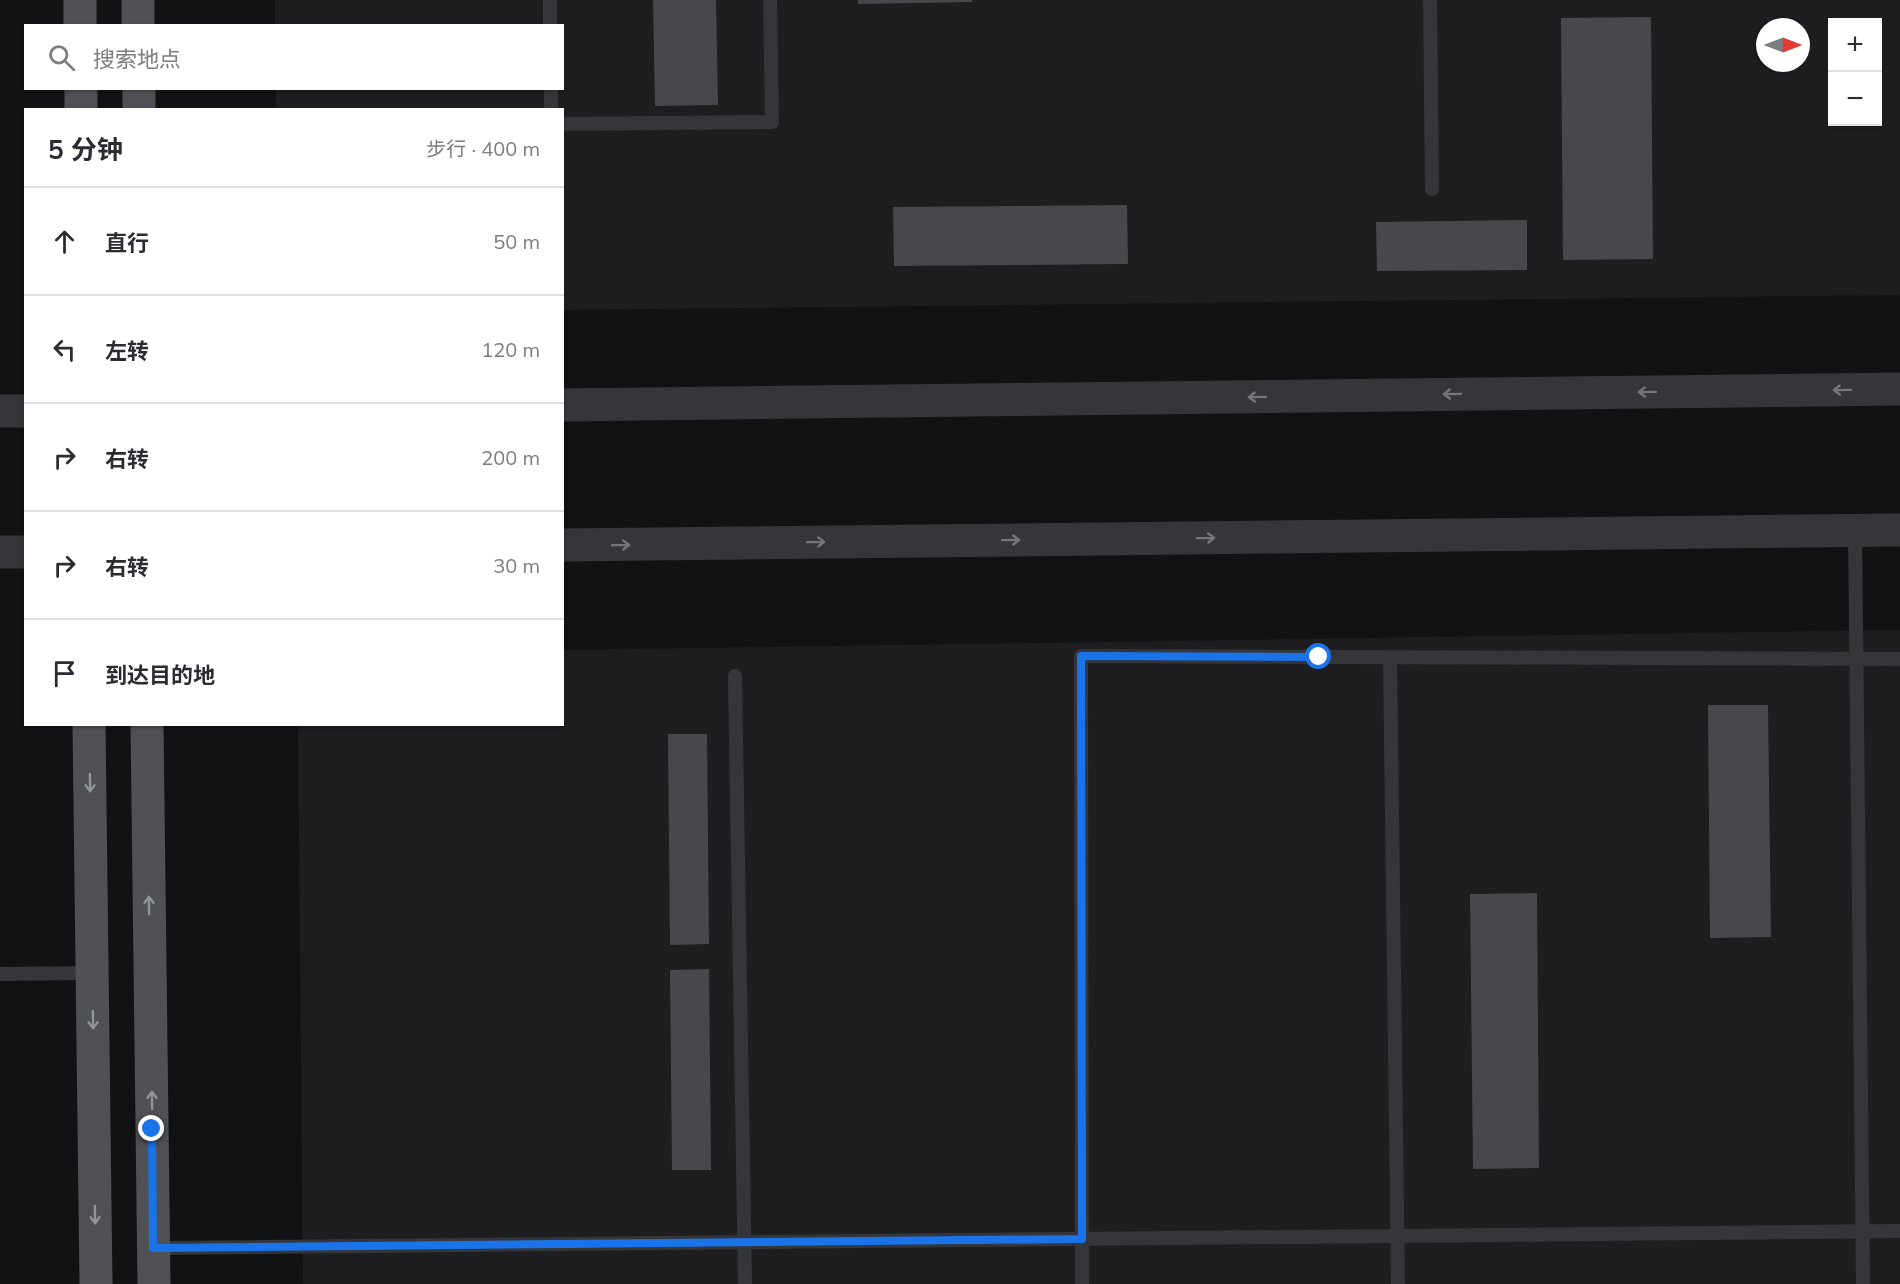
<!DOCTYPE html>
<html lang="zh">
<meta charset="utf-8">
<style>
body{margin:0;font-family:Mulish,"Noto Sans SC",sans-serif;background:#f7f7f7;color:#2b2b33}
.controls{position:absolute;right:18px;top:18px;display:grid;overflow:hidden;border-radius:0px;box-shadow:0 2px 4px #0004}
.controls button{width:54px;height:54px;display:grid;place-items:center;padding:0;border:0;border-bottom:2px solid #e1e1e2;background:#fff;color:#2b2b33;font:30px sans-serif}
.compass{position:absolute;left:1756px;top:18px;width:54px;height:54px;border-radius:50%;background:#fff;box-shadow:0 2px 4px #0004;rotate:90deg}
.stop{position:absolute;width:18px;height:18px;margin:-14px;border:4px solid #1a73e8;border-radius:50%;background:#fff}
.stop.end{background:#1a73e8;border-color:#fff;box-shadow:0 2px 6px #0008}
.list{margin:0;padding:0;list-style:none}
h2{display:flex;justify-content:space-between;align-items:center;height:78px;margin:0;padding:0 24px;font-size:26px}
h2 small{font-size:20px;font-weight:400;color:#7c7c81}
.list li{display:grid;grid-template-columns:39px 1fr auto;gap:18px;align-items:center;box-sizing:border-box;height:108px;padding:0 24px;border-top:2px solid #e1e1e2}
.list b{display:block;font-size:22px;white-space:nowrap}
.list em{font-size:20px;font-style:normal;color:#7c7c81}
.icon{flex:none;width:33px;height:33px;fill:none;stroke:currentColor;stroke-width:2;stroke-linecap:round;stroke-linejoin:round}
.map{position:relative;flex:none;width:1900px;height:1284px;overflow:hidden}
.search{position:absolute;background:#fff;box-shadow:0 2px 4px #0004;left:24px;top:24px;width:540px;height:66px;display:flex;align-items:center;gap:15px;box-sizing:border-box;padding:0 21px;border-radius:0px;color:#7c7c81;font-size:22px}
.panel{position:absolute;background:#fff;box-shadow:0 2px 4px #0004;left:24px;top:108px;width:540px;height:618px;border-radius:0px}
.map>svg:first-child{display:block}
</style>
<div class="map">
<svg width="1900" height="1284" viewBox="0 0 1900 1284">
<rect width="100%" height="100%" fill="#111213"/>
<!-- built -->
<g fill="#1e1e20" fill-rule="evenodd">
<path d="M275,0H1900V295L563,310L562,110L276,109V89L562,88V26L275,25ZM1832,22H1878V122H1832ZM1765,27H1801V63H1765Z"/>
<polygon points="1900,630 1900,1284 303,1284 298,725 562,724 563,650"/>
</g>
<!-- building -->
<g fill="#46484b">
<polygon points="653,0 716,0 718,105 655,106"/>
<polygon points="858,0 972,0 972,2 858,4"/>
<polygon points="1651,17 1653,259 1563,260 1561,18"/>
<polygon points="1127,205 1128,264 894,266 893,207"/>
<polygon points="1527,220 1527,270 1377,271 1376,222"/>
<polygon points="1708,705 1768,705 1771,937 1710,938"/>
<polygon points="668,734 707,734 709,944 670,945"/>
<polygon points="1537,893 1539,1168 1473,1169 1470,894"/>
<polygon points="709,969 711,1170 672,1170 670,970"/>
</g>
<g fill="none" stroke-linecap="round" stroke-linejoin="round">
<!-- service -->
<g stroke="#353639" stroke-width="14">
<polyline points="550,0 550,26"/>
<polyline points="1430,0 1432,189"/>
<polyline points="551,88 551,110"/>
<polyline points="562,124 772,122 770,0"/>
<polyline points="1855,530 1863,1284"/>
<polyline points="1390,658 1398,1284"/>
<polyline points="735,676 745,1284"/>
<polyline points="0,974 92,973"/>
<polyline points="154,1248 1900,1231"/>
<polyline points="1082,1284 1081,656 1900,659"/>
</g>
<!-- tertiary -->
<g stroke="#353639" stroke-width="33">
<polyline points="562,405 1900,389"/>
<polyline points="0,411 26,411"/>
<polyline points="562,545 1900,530"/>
<polyline points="0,552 26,552"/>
</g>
<!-- primary -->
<g stroke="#4f5156" stroke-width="33">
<polyline points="80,0 80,26"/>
<polyline points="138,0 138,26"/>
<polyline points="81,88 81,110"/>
<polyline points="139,88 139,110"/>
<polyline points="89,724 96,1284"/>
<polyline points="147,724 154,1284"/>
</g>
</g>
<!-- one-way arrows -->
<defs><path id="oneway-shaft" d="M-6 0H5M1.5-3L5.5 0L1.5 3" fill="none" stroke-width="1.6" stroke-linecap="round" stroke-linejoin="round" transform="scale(1.5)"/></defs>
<g stroke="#73767c">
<use href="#oneway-shaft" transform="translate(1842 390) rotate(179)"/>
<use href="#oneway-shaft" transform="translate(1647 392) rotate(179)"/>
<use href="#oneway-shaft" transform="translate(1452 394) rotate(179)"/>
<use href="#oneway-shaft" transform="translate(1257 397) rotate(179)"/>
<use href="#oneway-shaft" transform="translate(1206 538) rotate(-1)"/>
<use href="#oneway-shaft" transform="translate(1011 540) rotate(-1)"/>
<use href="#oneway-shaft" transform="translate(816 542) rotate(-1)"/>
<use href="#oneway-shaft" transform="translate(621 545) rotate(-1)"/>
</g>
<g stroke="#90949b">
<use href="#oneway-shaft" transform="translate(90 783) rotate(89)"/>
<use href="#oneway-shaft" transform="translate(149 905) rotate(-91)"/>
<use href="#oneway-shaft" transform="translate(93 1020) rotate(89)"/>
<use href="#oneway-shaft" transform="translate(152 1100) rotate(-91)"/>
<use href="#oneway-shaft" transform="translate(95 1215) rotate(89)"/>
</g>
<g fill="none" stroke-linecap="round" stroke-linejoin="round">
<!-- route -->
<polyline stroke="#1a73e8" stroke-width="8" points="152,1129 153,1248 1082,1239 1081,656 1319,657"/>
</g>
</svg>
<div class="controls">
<button>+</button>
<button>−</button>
</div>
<svg class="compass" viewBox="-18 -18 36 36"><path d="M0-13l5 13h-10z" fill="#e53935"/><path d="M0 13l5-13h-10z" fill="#7c7c81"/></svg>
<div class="stop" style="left:1319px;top:657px"></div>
<div class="stop end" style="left:152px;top:1129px"></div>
<div class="search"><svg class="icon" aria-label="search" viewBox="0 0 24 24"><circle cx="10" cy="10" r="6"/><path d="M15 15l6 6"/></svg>搜索地点</div>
<section class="panel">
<h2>5 分钟<small>步行 · 400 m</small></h2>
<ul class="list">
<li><svg class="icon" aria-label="ahead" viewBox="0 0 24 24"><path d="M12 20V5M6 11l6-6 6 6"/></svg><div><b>直行</b></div><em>50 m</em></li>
<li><svg class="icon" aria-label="left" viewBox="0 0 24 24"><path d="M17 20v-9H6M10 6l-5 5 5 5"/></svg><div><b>左转</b></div><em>120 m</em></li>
<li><svg class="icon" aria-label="right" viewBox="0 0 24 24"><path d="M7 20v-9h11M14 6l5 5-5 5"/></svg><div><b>右转</b></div><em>200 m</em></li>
<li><svg class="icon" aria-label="right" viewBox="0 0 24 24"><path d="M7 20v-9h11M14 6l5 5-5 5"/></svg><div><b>右转</b></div><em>30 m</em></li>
<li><svg class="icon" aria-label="arrive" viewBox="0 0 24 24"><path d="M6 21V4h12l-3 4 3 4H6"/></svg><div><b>到达目的地</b></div></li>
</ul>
</section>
</div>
